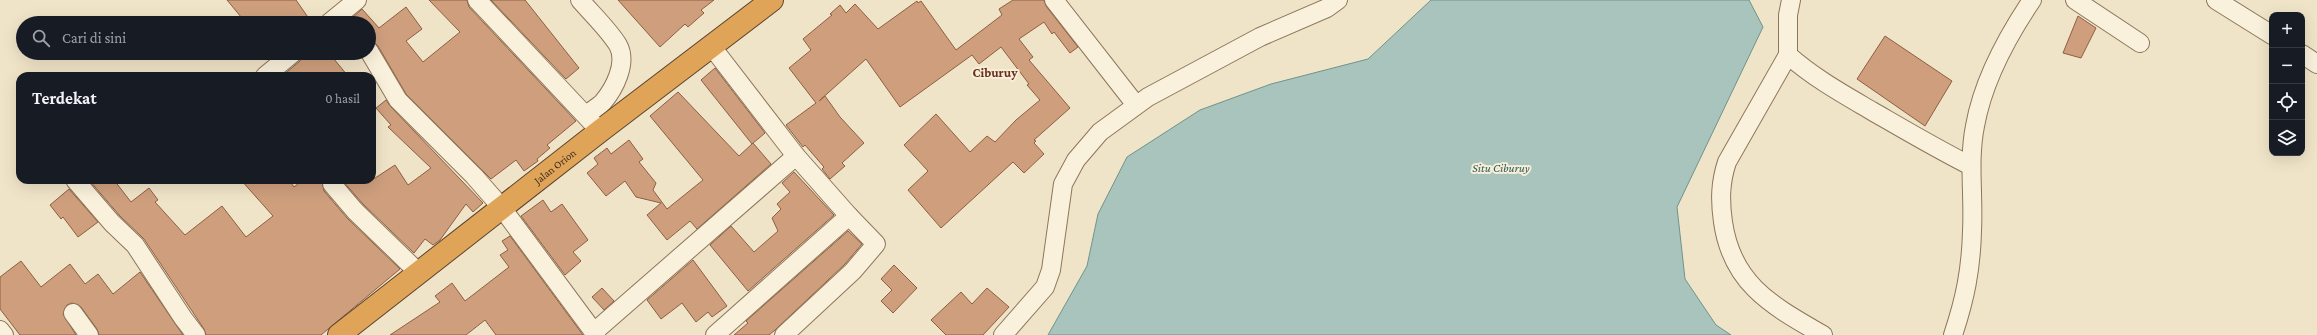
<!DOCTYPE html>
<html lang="id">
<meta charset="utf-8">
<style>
body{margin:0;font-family:"Crimson Pro",serif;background:#242831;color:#f1f3f6}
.controls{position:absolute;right:12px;top:12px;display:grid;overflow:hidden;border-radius:8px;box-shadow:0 4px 16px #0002}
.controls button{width:36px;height:36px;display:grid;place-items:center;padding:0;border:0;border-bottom:1px solid #363941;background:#171b24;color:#f1f3f6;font:20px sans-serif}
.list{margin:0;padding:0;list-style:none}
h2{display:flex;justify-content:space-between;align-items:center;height:52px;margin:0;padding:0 16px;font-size:17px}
h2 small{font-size:13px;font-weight:400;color:#9ea1a6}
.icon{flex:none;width:22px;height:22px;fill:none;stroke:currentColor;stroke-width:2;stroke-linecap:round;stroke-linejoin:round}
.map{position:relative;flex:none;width:2317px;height:335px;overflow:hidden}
.search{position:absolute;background:#171b24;box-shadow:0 4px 16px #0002;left:16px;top:16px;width:360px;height:44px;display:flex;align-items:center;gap:10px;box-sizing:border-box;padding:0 14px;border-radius:22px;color:#9ea1a6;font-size:15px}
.panel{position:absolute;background:#171b24;box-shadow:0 4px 16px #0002;left:16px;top:72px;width:360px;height:112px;border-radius:12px}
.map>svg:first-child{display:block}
</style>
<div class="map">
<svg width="2317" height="335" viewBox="0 0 2317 335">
<rect width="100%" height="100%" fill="#f0e4c8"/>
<!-- water -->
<polygon fill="#a9c4bc" stroke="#6f938a" points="1431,0 1749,0 1763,27 1677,207 1685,279 1716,325 1731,335 1048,335 1087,266 1098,214 1127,157 1200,110 1271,84 1368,59"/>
<!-- building -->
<g fill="#cf9f7d" stroke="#8d5f41">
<polygon points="227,0 296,0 312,23 246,23"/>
<polygon points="429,0 467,0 469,7 576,121 547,145 550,148 537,159 538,161 524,171 516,160 491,179 406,94 378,46 369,37 369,23 353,23 350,20 362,9 379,28 406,7 422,29 406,41 423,62 460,32"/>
<polygon points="491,0 525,0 579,68 566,79"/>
<polygon points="618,0 714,0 701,10 704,13 688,27 685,24 660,47"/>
<polygon points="1013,0 1044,0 1046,6 1078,47 1070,53 1054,32 1052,34 1044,22 1019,39 1033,57 1029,60 1070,108 1034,140 1036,141 1034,143 1044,154 1024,173 1013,162 941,228 908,190 928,171 904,145 936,114 970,152 987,136 995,142 1016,120 1040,100 1027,85 1029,84 1001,47 979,64 972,55 900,107 866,59 819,101 825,96 840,117 864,143 842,163 845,166 830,179 822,169 824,167 805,145 803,147 786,125 816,103 789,68 811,50 803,39 832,15 830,14 840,5 846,13 855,4 878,29 917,1 918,3 921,1 956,50 1002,15 999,9"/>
<polygon points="2078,16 2096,28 2081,58 2063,53"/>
<polygon points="1885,36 1952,81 1925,126 1857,79"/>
<polygon points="303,53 329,53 348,76 282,76 300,61"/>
<polygon points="715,68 765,133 752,144 701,80"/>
<polygon points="678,92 739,156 753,143 771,164 697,229 690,221 667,240 647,215 661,203 636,197 625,181 606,196 587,173 598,164 594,158 607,148 611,154 629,140 643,159 639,162 656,183 653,190 667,209 703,180 650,116"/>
<polygon points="386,100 391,107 483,203 473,212 466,204 440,240 433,245 425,239 414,253 363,204 342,180 372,180 395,165 408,185 431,168 388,127 391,125 376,108"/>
<polygon points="794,172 834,215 748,291 710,245 731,226 754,252 778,231 772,218 781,209 777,204 790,192 782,183"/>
<polygon points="89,180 114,180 131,202 149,188 158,200 155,202 185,235 222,206 246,237 273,216 241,180 289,180 294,187 303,180 322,180 324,191 347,218 400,269 321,335 206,335 204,329 144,239 120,216"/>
<polygon points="69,189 98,222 78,237 63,217 61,219 50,205"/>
<polygon points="543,200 551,212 562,204 588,240 573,252 581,261 565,275 521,216"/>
<polygon points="848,231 862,244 845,264 775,330 769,335 734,335 748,323 746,321"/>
<polygon points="510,236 583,335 496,335 485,320 466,335 390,335 440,302 435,296 452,283 465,301 509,267 500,255 508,250 502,241"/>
<polygon points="693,260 727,306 712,317 708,312 696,322 682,303 661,319 647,300"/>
<polygon points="21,261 41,287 70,264 85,284 98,274 113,294 140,272 183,335 99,335 97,329 81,307 72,303 67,305 63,314 76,335 20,335 0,309 0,277"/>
<polygon points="894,265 917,288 893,313 881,301 892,290 881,279"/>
<polygon points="602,288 614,301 604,310 592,297"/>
<polygon points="987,288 1009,307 983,335 946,335 931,320 961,292 972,304"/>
</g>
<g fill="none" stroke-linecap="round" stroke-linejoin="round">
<!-- minor casing -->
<g stroke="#8d765c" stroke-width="20">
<g id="minor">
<polyline points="477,0 600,131"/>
<path d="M580,0C592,14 608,29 618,45C628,63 614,89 603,102C598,107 591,111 586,115"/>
<polyline points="1054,0 1136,105"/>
<path d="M1791,0L1788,15V55C1814,78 1843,94 1872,111C1905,130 1937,149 1971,166"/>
<polyline points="2075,0 2140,43"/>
<polyline points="2216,0 2272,35"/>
<polyline points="329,23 357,0"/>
<polyline points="712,47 796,156 849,216 876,244 853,271 784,335"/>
<polyline points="369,51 398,100 474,176 502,208 596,335"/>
<polyline points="2302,54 2317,64"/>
<path d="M1788,55L1727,162C1720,183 1720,201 1723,222C1732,285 1773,306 1823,335"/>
<polyline points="265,76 293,53"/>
<polyline points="75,180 112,223 135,245 183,318 196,335"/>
<polyline points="332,180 332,184 355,211 419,273"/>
<polyline points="73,313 89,335"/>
<polyline points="0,330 4,335"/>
<polyline points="594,332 796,156"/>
<polyline points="715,335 849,216"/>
<polyline points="1003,335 1045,287 1051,270 1063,184 1076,160 1100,132 1148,97 1260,37 1327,8 1338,0"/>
<path d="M1953,335C1965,299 1971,270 1972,231C1974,196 1968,161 1975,126C1983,81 2007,37 2032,0"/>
</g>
</g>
<!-- highway casing -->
<g stroke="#5b4430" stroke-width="24">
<g id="highway">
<path id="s1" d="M339,335L600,131L772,0"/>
</g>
</g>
<!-- minor -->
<use href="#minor" stroke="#faf1dc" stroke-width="18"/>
<!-- highway -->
<use href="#highway" stroke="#e0a458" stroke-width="22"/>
</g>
<g text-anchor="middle" stroke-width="4" stroke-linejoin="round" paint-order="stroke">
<!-- street labels -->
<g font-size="11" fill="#3d2e20" stroke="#f7eed8">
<text dy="4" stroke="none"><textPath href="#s1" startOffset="274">Jalan Orion</textPath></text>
</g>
<!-- water labels -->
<g font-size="12" font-style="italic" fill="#2f5d5a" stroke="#f7eed8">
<text x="1501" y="172">Situ Ciburuy</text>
</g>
<!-- quarter labels -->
<g font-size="13" font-weight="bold" fill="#6b2e1e" stroke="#f7eed8">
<text x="995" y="77">Ciburuy</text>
</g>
</g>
</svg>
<div class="controls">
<button>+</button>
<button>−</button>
<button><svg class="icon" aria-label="locate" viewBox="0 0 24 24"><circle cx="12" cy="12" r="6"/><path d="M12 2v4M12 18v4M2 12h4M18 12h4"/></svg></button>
<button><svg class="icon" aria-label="layers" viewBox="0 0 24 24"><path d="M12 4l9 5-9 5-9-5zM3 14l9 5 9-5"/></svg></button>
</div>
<div class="search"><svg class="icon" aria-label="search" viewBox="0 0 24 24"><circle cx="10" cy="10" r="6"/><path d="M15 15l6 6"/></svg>Cari di sini</div>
<section class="panel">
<h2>Terdekat<small>0 hasil</small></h2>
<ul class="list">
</ul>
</section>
</div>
